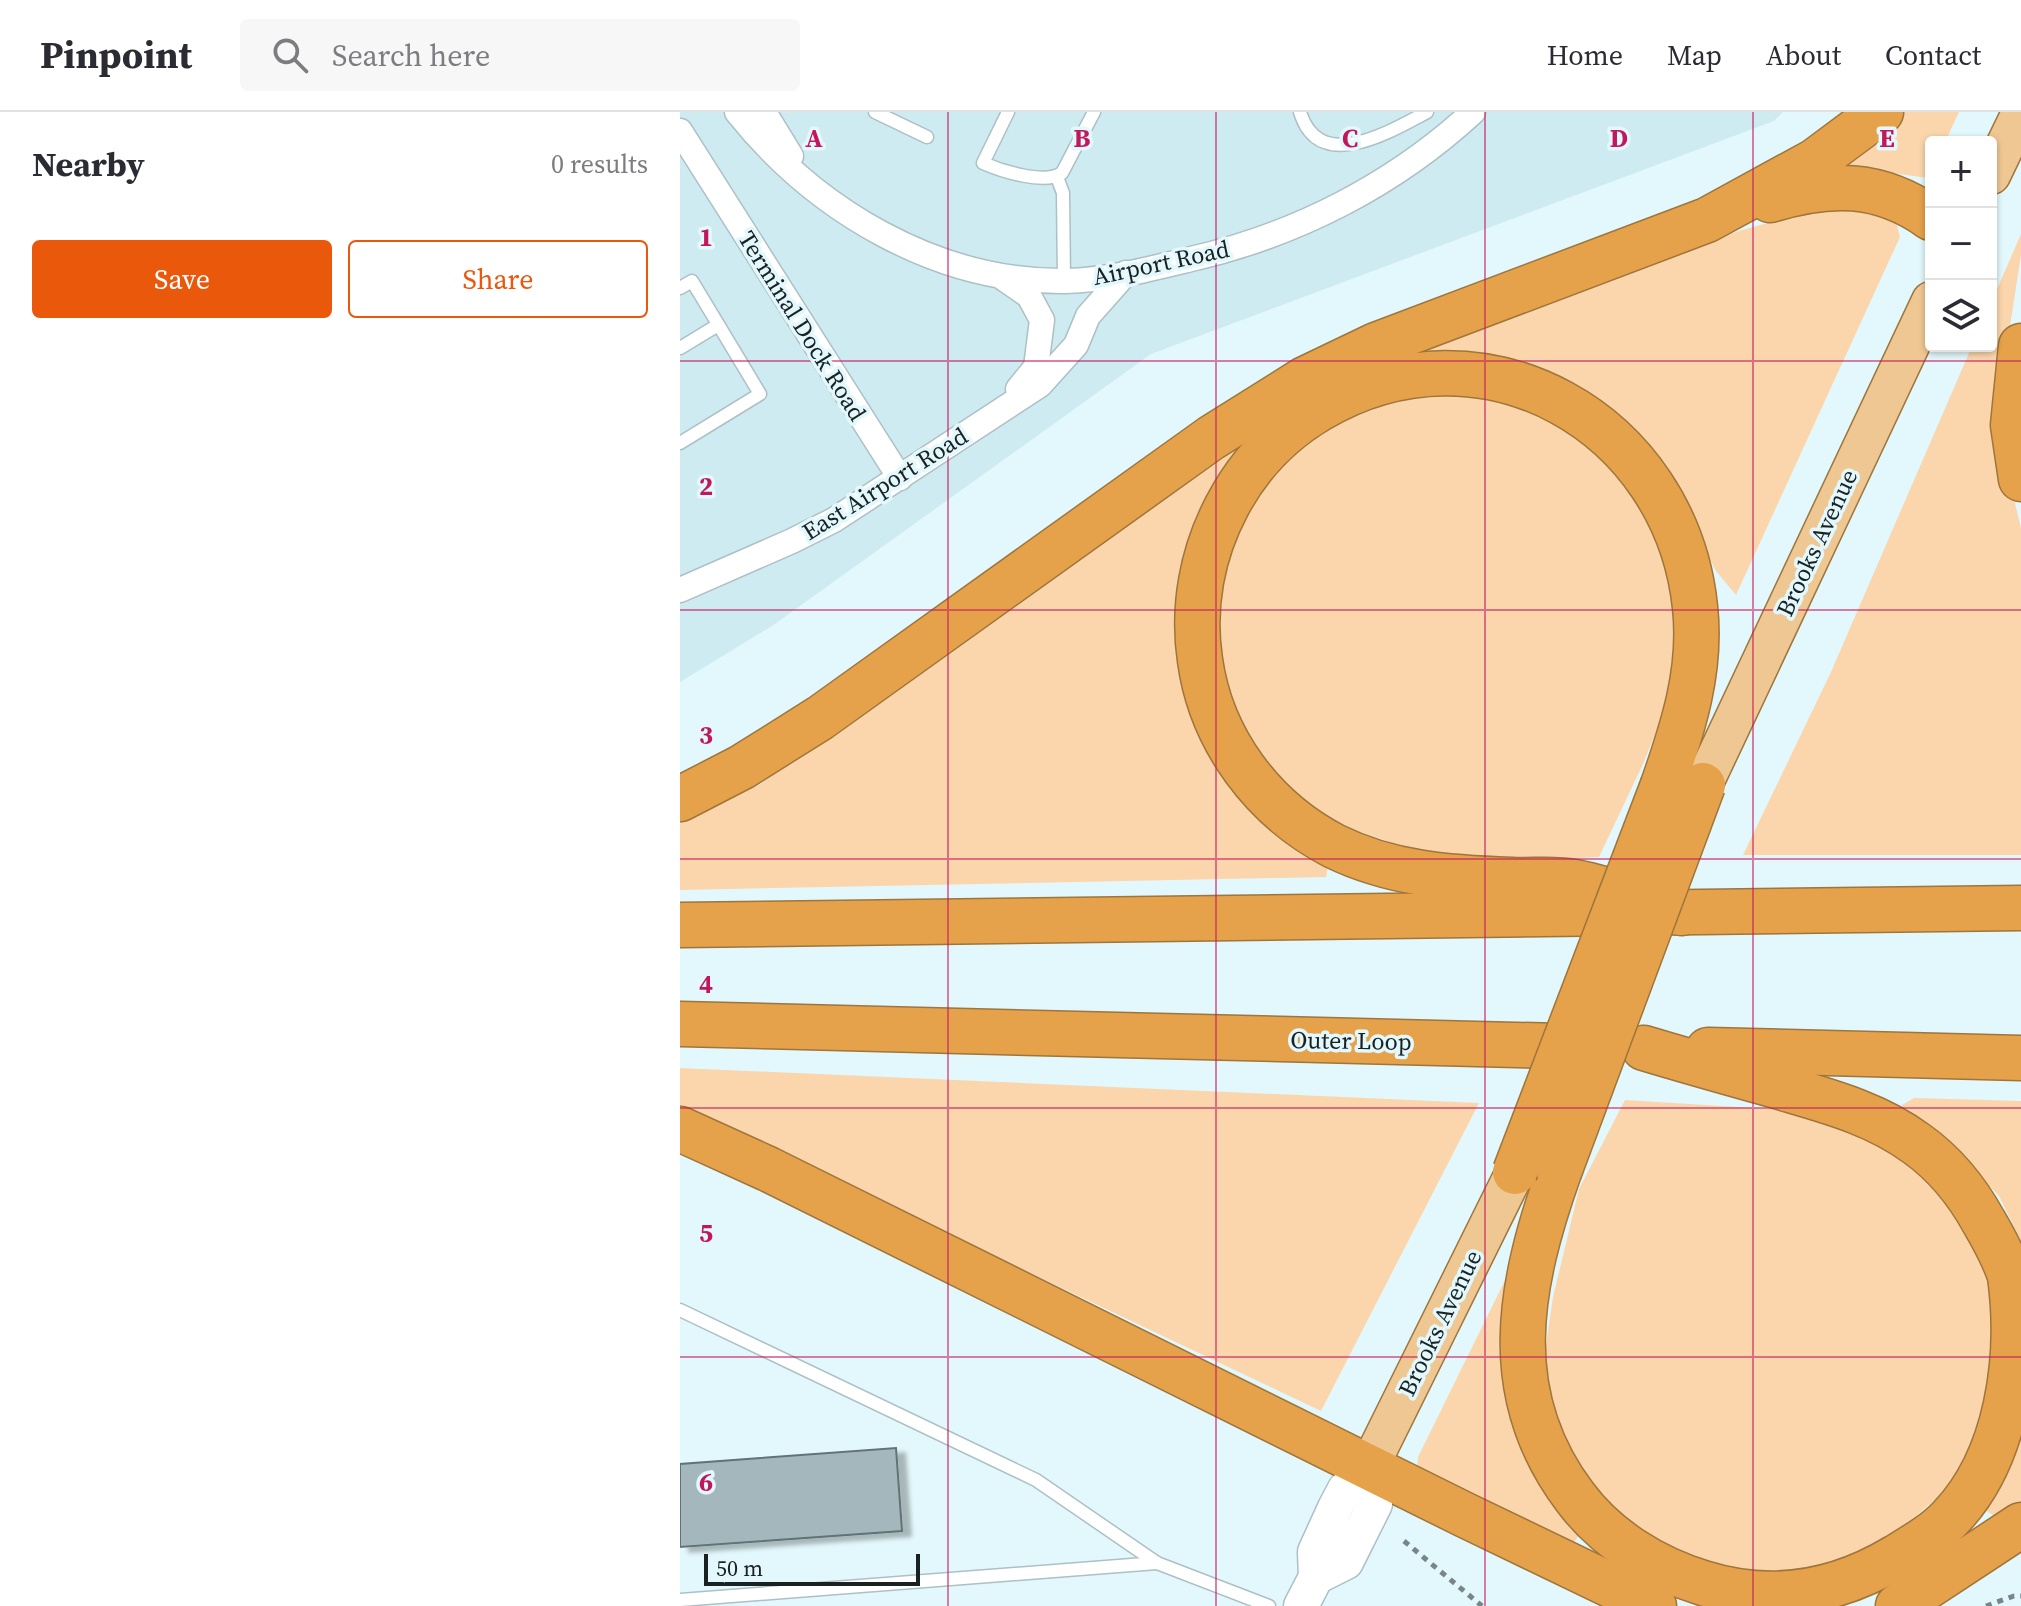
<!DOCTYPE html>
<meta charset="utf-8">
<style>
body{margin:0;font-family:"Source Serif 4",serif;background:#f7f7f7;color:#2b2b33}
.controls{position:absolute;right:24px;top:24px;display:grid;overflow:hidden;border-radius:8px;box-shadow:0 2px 6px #0004}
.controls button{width:72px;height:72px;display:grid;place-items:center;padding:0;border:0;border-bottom:2px solid #e1e1e2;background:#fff;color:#2b2b33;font:40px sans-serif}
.scale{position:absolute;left:24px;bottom:20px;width:216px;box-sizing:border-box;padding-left:8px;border:4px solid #192122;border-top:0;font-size:22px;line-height:28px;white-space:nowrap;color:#192122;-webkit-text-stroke:6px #e3f8fc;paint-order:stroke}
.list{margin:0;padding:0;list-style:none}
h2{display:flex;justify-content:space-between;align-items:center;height:104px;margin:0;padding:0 32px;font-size:34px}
h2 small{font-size:26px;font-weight:400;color:#7c7c81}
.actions{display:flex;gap:16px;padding:24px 32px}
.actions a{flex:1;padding:18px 0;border:2px solid #ea580c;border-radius:8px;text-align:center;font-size:28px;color:#ea580c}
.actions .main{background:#ea580c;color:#fff}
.icon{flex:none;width:44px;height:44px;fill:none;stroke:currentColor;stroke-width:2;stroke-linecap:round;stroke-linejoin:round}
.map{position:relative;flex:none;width:1341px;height:1494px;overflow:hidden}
header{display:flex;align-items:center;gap:48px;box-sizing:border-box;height:112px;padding:0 40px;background:#fff;border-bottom:2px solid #e1e1e2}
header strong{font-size:38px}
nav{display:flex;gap:44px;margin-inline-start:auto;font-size:28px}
.search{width:560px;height:72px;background:#f7f7f7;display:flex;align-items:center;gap:20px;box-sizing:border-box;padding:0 28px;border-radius:8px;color:#7c7c81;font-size:30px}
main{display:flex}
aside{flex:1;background:#fff}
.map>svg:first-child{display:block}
</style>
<header>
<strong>Pinpoint</strong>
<div class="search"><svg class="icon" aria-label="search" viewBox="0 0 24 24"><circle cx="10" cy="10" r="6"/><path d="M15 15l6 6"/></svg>Search here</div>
<nav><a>Home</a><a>Map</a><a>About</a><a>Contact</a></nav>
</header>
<main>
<aside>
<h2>Nearby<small>0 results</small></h2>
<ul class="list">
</ul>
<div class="actions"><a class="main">Save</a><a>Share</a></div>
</aside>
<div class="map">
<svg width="1341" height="1494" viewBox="0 0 1341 1494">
<defs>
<filter id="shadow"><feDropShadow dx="9" dy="5" stdDeviation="2" flood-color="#0004"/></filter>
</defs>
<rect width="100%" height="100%" fill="#e3f8fc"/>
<!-- built -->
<polygon fill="#cdebf1" points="0,0 1103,0 1094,9 471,242 92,514 0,570"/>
<!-- green -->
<g fill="#fbd6ad">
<polygon points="1225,0 1279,0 1265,30 1251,30 1251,60 1248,66 1153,53"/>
<polygon points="1152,93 1204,104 1216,110 1220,125 1056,483 1036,459 981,356 745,245 745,229 1059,119"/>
<polygon points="1341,122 1341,143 1328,227 1331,375 1341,416 1341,743 1063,743 1151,560 1292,234 1311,234 1311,191"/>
<polygon points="799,282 879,308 955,376 994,458 997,556 982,605 963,652 919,745 818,749 741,740 646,709 588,659 558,610 538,545 537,502 541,460 561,404 625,325 729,283"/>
<polygon points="557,322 568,333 502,541 650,742 646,765 0,778 0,709 79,673"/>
<polygon points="0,956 799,991 641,1299 0,995"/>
<polygon points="1234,986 1341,989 1341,1129 1319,1084 1286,1050 1224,1005 1222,993"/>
<polygon points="945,988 1091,997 1159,1011 1228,1043 1289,1111 1309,1157 1320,1214 1314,1277 1294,1338 1257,1386 1216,1421 1176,1445 1127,1459 1085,1462 1037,1454 992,1439 947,1412 911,1378 889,1336 873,1295 865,1240 873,1185 899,1077"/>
<polygon points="829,1160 905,1416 890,1435 737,1357 738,1345"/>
<polygon points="1341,1314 1341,1390 1316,1405 1302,1396"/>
</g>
<!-- building -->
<polygon fill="#a4b7bc" stroke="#617377" stroke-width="2" filter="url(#shadow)" points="216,1336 222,1419 0,1435 0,1352"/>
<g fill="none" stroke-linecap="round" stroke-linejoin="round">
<!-- lane casing -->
<g stroke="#adc0c5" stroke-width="15">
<g id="lane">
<polyline points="195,0 247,25"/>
<path d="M328,0L303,51C321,59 365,73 382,61L414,0"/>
<path d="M620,0C639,63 711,19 747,0"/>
<polyline points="377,65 383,81 384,169"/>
<polyline points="0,176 12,169 80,282 0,331"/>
<polyline points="0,236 38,213"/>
<polyline points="0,1198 356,1368 477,1451 589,1494"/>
<polyline points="0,1488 477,1451"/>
</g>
</g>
<!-- street casing -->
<g stroke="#adc0c5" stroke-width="27">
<g id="street">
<path d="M57,0C135,98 257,171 386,169C428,168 470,157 511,147C616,123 714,73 793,0"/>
<polyline points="84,0 111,44"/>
<polyline points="0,19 220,366"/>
<polyline points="323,166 349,184 362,208 356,255 338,277"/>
<polyline points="0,478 112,429 154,408 360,273 396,233 408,204 446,161"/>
</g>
</g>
<!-- secondary casing -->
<g stroke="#adc0c5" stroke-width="37">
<g id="secondary">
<polyline points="636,1465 666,1450 695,1392 686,1363"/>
<polyline points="621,1494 636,1465 635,1440 655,1396 665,1377 686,1363 689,1355"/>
</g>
</g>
<!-- primary casing -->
<g stroke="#9e753c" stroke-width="41">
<g id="primary">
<polyline points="1311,63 1341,1"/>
<polyline points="1023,673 1251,189"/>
<polyline points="689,1355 835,1060"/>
</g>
</g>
<!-- highway casing -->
<g stroke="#9e753c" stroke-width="47">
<g id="highway">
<path d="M1090,88C1149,70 1199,69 1251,106"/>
<polyline points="1341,234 1333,313 1341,367"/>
<path d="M983,673C1003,616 1022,558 1015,495C996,311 803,200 639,297C600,320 568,354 547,394C522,441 512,495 520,548C531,628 583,697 654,734C711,762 769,766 832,768C852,769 875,766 895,770C931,777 967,791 1002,801"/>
<polyline points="0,687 62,655 140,606 531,326 625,267 696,233 1027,108 1135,49 1201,0"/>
<polyline points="0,813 1341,796"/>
<polyline points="0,912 919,935"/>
<polyline points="1028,938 1341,946"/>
<polyline points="0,1017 88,1057 785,1403 974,1494"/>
<path d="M879,1060C839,1173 817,1282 895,1385C926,1427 974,1456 1023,1471C1090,1492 1156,1481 1216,1445C1234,1434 1255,1422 1270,1406C1328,1346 1341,1245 1330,1164C1324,1145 1314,1127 1304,1110C1288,1081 1265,1052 1237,1032C1194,1000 1143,988 1093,973C1050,961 1007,949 964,936"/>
<polyline points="1218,1494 1341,1413"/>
</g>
</g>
<!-- path -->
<g stroke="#788689" stroke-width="5" stroke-dasharray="6 6" stroke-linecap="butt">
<polyline points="724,1429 802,1494"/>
<polyline points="1306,1494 1334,1484 1341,1484"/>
</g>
<!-- lane -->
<use href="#lane" stroke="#fff" stroke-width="12"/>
<!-- street -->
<use href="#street" stroke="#fff" stroke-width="24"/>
<!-- secondary -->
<use href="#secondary" stroke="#fff" stroke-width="34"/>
<!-- primary -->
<use href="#primary" stroke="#efc792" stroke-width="38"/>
<!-- highway -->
<use href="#highway" stroke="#e5a24a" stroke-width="44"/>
<!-- highway-bridge casing -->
<g stroke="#9e753c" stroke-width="47" stroke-linecap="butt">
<g id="highway-bridge">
<polyline points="835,1060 983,673"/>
<polyline points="879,1060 1023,673"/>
</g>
</g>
<!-- highway-bridge -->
<use href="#highway-bridge" stroke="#e5a24a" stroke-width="44"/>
</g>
<!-- grid -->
<path fill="none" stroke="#c2185b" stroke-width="2" stroke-opacity="0.55" d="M268,0V1494M536,0V1494M805,0V1494M1073,0V1494M0,249H1341M0,498H1341M0,747H1341M0,996H1341M0,1245H1341"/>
<g text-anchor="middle" stroke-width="7" stroke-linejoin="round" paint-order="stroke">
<!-- street labels -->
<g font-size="24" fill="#192122" stroke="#e3f8fc">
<text transform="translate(481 151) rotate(-12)" y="8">Airport Road</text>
<text transform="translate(122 214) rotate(58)" y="8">Terminal Dock Road</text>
<text transform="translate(205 372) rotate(-32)" y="8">East Airport Road</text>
<text transform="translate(1137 431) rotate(-65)" y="8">Brooks Avenue</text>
<text transform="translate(671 929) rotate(1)" y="8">Outer Loop</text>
<text transform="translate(760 1211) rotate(-64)" y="8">Brooks Avenue</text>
</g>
</g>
<g font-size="26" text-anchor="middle" font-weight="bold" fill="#c2185b" stroke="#e3f8fc" stroke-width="7" stroke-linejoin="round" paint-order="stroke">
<text x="134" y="35">A</text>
<text x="402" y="35">B</text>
<text x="670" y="35">C</text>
<text x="939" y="35">D</text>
<text x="1207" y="35">E</text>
<text x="26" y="134">1</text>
<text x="26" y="383">2</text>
<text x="26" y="632">3</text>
<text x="26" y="881">4</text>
<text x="26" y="1130">5</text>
<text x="26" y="1379">6</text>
</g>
</svg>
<div class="controls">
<button>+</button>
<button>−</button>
<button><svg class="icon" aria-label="layers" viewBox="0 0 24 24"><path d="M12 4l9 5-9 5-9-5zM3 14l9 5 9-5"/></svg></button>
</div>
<div class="scale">50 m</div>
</div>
</main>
